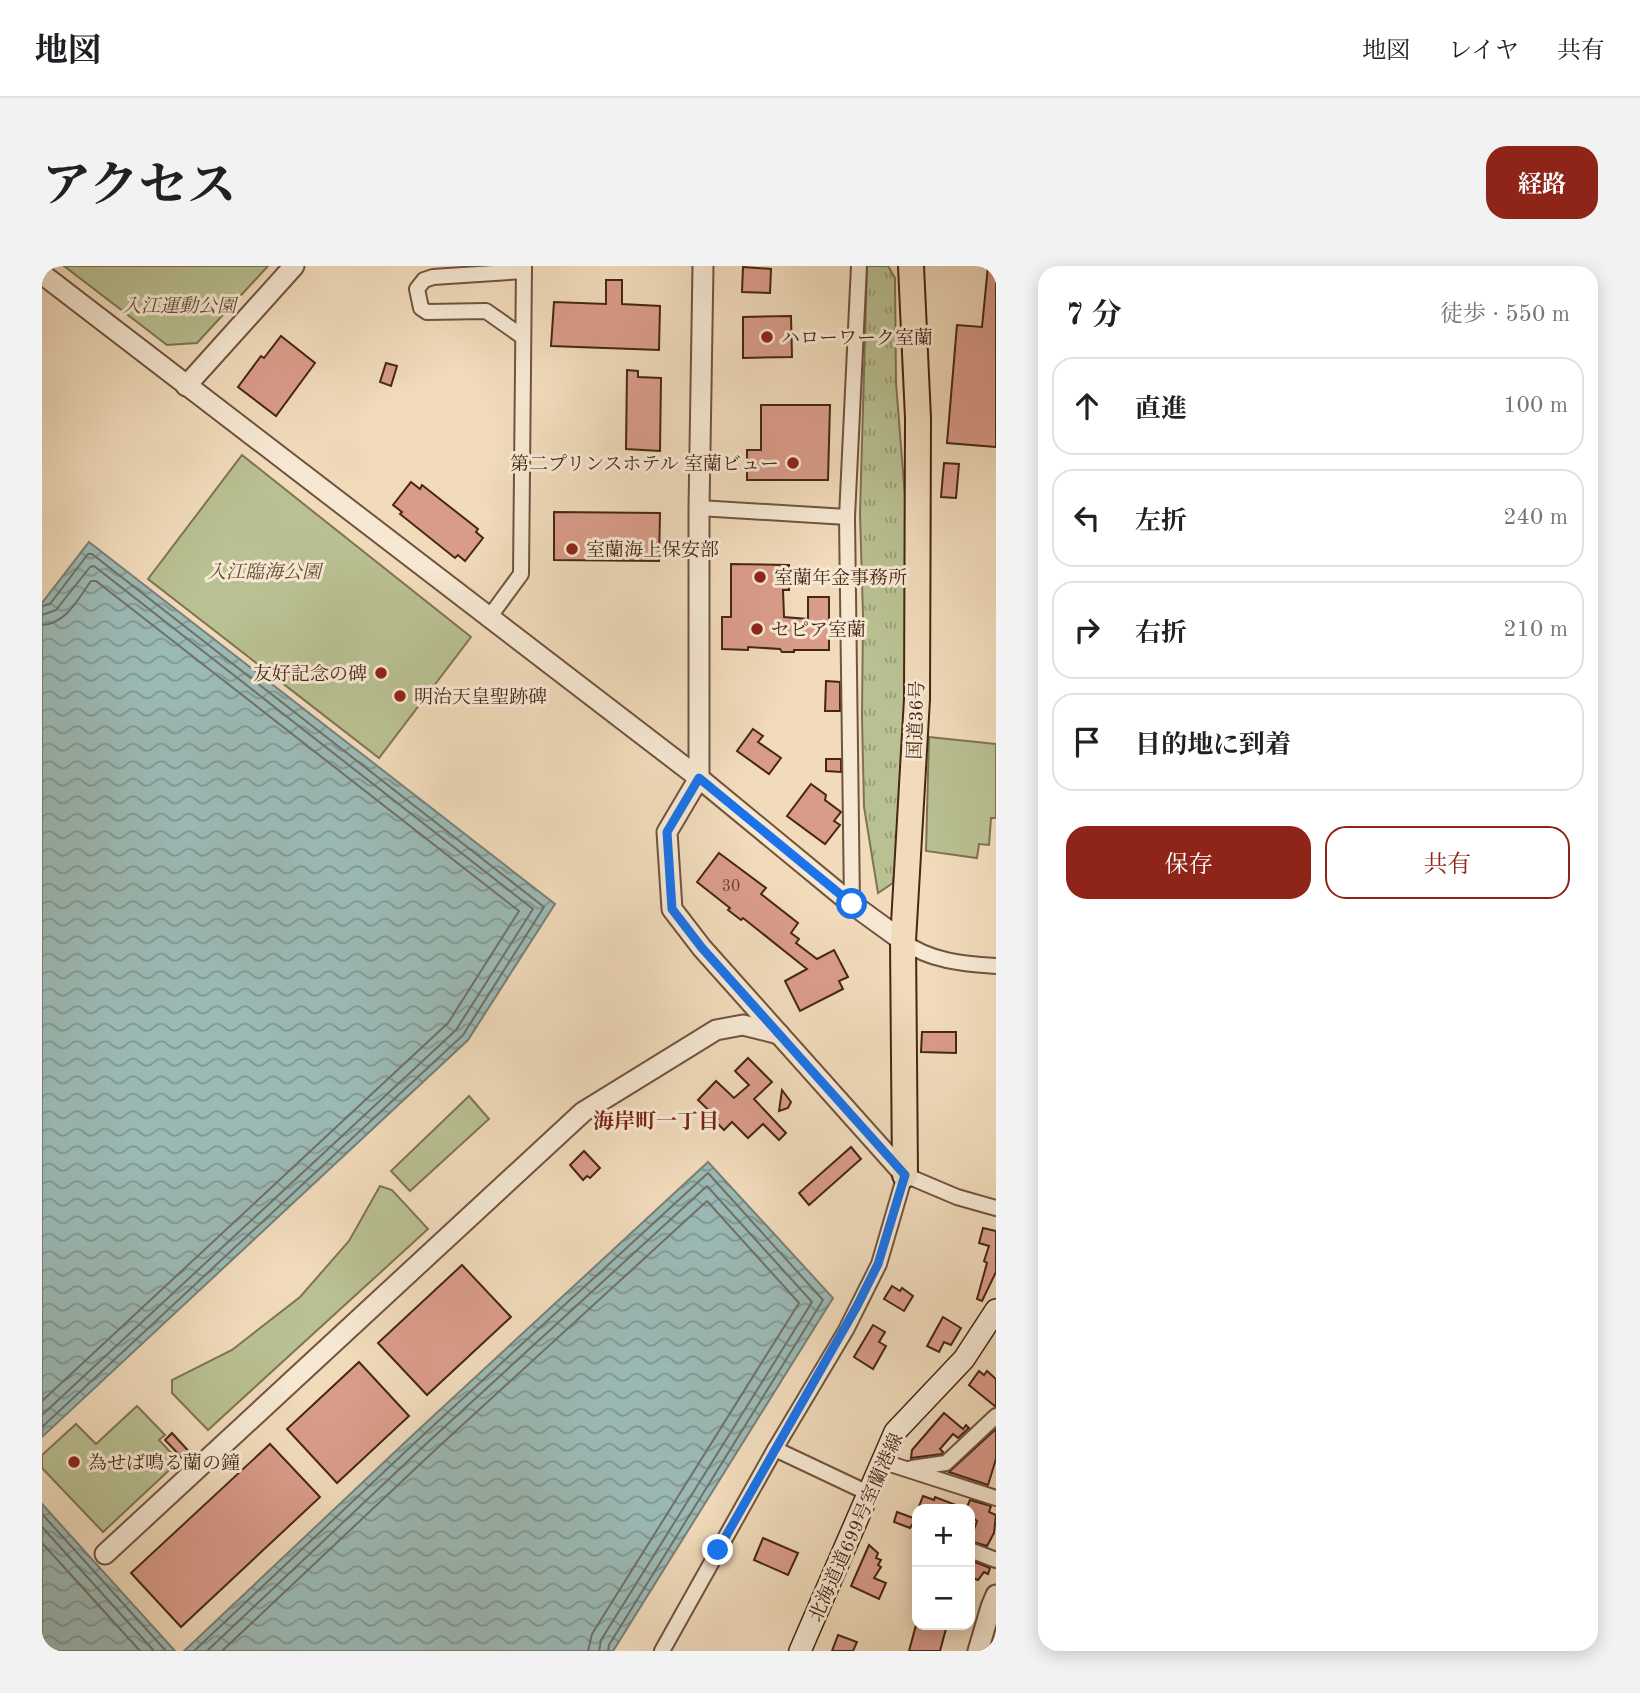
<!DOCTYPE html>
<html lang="ja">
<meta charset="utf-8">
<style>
body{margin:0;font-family:"Old Standard TT","Noto Serif JP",serif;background:#f2f2f2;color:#202124}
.controls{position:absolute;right:21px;bottom:21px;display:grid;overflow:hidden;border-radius:14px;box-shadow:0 4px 18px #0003}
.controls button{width:63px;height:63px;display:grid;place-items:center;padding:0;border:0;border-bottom:2px solid #e0e0e0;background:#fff;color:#202124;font:35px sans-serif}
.stop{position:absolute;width:21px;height:21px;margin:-16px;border:5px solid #1a73e8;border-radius:50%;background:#fff}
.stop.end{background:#1a73e8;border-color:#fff;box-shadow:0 2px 7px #0008}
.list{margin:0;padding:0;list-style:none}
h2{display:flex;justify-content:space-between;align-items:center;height:91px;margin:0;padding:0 28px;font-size:30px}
h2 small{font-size:23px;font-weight:400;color:#757577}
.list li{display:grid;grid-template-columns:46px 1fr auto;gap:21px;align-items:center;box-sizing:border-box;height:98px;margin:0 14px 14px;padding:0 14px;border:2px solid #e0e0e0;border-radius:21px}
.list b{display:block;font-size:26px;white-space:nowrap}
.list em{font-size:23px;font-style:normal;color:#757577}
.actions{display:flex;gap:14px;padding:21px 28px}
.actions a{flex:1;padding:16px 0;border:2px solid #8f2418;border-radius:21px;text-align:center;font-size:24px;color:#8f2418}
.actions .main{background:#8f2418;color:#fff}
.icon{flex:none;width:38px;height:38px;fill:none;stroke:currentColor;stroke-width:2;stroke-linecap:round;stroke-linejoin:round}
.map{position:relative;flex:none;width:954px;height:1385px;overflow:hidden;border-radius:21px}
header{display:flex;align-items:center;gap:42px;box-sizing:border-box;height:98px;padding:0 35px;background:#fff;border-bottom:2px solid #e0e0e0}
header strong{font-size:33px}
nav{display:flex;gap:38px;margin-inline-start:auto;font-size:24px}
.intro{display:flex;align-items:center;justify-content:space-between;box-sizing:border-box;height:168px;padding:0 42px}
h1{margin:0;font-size:49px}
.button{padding:18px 32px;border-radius:21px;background:#8f2418;color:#fff;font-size:24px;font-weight:700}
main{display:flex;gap:42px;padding:0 42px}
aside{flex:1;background:#fff;border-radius:21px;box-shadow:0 4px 18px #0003}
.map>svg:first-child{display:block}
</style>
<header>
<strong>地図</strong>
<nav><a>地図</a><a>レイヤ</a><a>共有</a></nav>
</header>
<div class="intro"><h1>アクセス</h1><a class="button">経路</a></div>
<main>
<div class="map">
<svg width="954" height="1385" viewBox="0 0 954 1385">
<defs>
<pattern id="grass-tufts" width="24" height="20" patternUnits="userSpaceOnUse" patternTransform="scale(1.75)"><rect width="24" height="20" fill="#b9c091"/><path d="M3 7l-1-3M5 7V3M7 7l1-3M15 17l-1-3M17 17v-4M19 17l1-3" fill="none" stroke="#989c75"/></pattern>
<pattern id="water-waves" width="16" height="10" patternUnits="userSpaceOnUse" patternTransform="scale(1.75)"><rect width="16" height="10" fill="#9bbab6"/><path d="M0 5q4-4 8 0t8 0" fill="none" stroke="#809793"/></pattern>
</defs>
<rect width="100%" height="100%" fill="#f1dbbb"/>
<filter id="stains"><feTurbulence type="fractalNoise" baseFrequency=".00286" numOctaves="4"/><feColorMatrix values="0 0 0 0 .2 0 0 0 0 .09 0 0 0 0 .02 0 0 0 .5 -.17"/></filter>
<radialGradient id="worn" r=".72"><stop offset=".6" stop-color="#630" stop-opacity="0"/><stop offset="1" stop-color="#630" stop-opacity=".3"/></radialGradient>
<!-- grass -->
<polygon fill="url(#grass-tufts)" stroke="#807353" stroke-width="2" points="825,0 846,0 853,12 854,117 865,256 864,502 851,617 836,627 822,541 820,451 821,349 818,248"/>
<!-- park -->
<g fill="#b9c091" stroke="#807353" stroke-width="2">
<polygon points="22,0 226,0 155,77 125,79"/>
<polygon points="200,189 429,371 337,492 106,313"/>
<polygon points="887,471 954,478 954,552 949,552 947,579 937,578 935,592 884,585"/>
<polygon points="427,830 447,853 368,925 349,905"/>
<polygon points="338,920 350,924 386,963 166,1164 130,1127 130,1114 190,1084 258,1031 307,975"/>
<polygon points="95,1140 123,1169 117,1174 137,1195 61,1266 0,1202 0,1189 34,1158 54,1178"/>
</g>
<!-- water -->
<g fill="url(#water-waves)" stroke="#797f76" stroke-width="2">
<polygon points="47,276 513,638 426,774 0,1171 0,337"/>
<polygon points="666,896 791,1032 571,1385 142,1385 374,1166"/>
<polygon points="0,1238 133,1385 0,1385"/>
</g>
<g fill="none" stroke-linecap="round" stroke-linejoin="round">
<!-- shore -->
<g stroke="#707066" stroke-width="2">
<polyline points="0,340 8,338 46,288 50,288 502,641 421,769 0,1161"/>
<polyline points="0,349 14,344 48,301 52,300 491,643 414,764 0,1149"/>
<path d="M0,359C24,358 36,333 49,315H54L477,645L406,757L0,1135"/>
<polyline points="0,1248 124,1385"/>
<polyline points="0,1261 112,1385"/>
<polyline points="0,1277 98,1385"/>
<polyline points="152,1385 379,1171 666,907 781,1034 567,1379 566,1385"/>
<polyline points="165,1385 385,1177 665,920 770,1036 559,1374 557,1385"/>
<polyline points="180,1385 392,1185 665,935 757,1037 550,1368 546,1385"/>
</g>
</g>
<!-- building -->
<g fill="#da9c8a" stroke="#462615" stroke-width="2">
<polygon points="946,0 954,0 954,181 905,177 915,59 940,61"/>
<polygon points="701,1 729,3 728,27 700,26"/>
<polygon points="564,14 580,14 580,38 618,40 617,84 509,80 512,36 564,38"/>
<polygon points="749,50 750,91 701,92 701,51"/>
<polygon points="239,70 273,97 234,150 196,121 219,90 222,92"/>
<polygon points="344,97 355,100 349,120 338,116"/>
<polygon points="585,104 596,105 596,111 619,112 618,185 584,183"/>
<polygon points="719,139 788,139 786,214 705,214 705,184 719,184"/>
<polygon points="902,197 917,198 914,232 899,231"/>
<polygon points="369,216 378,223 380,219 436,263 434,266 441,272 423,295 416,289 413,292 358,248 360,246 351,239"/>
<polygon points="512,246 618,247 617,295 512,294"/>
<polygon points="689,298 747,299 747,324 741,324 742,351 766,353 766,331 787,331 787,384 752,384 752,386 740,386 738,383 706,381 706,384 680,383 680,351 689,351"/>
<polygon points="784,415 798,416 798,445 783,445"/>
<polygon points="711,463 721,470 716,476 739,492 727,508 695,485"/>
<polygon points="784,493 799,493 799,506 784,505"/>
<polygon points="769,518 784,529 783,534 799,546 792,555 798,559 783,578 745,550"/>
<polygon points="677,587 724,622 719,628 756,657 749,667 757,673 754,677 775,693 792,684 806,711 797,715 801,723 758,745 743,715 765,703 701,652 699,654 686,644 688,642 655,616"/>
<polygon points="880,766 914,766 914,787 879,786"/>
<polygon points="706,792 730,816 712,833 744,867 737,874 721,858 706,872 690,856 682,864 673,855 676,853 656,834 674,815 692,832 707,819 693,805"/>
<polygon points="740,824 749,836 746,842 737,845"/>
<polygon points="809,881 819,893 767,939 757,927"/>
<polygon points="542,885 558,902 548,912 545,910 541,914 528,899"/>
<polygon points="941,962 954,965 954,1006 940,1035 935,1033 945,997 942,995 947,980 937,977"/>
<polygon points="420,999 469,1051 385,1129 336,1077"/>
<polygon points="850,1020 858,1025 860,1022 871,1030 862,1045 842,1033"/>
<polygon points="901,1051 919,1062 909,1079 902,1076 897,1086 885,1080"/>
<polygon points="831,1059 843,1066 837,1076 844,1080 831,1103 812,1091"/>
<polygon points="317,1096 367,1150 295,1217 245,1163"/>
<polygon points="937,1105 942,1109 945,1105 954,1113 954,1141 927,1119"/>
<polygon points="902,1147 921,1163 924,1159 927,1162 916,1172 911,1168 898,1183 901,1186 900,1188 869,1192 870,1184"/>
<polygon points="954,1163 954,1193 946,1219 907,1206"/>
<polygon points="130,1167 151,1190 144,1196 123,1174"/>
<polygon points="228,1178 278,1231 139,1361 89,1307"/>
<polygon points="881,1230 892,1234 893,1231 924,1243 876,1243"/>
<polygon points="928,1234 949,1240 947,1246 954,1249 952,1267 945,1280 928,1275 935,1255 928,1249 928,1243 924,1243"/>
<polygon points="855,1246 874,1253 868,1262 852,1256"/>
<polygon points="721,1272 756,1287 746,1309 712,1294"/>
<polygon points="827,1279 836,1287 834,1292 839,1294 836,1299 839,1301 832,1312 844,1317 837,1333 809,1320"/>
<polygon points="928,1294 948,1302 946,1308 942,1306 936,1314 928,1311"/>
<polygon points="874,1359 905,1359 898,1385 867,1385"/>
<polygon points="796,1369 815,1376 811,1385 790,1385"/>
</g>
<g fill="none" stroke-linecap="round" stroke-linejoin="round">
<!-- minor casing -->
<g stroke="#71533e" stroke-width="18">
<g id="minor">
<polyline points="481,71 444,45 385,46 379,42 375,23 382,14 391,11 482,5"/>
<polyline points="657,242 805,251"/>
<polyline points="446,353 479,308 482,0"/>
<polyline points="810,638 805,251 817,0"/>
<path d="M861,675C887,695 922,698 954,700"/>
<polyline points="733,1183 826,1227"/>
<polyline points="839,1195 954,1232"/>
<polyline points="870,1202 904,1197 954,1150"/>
<polyline points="928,1284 954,1294"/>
<polyline points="620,1385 733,1183 804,1064 837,998 863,909 915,931 954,942"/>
</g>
</g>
<!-- tertiary casing -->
<g stroke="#71533e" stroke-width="23">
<g id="tertiary">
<polyline points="661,0 657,242 657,512 625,566 630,643 660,682 863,909"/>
<polyline points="0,8 657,512 810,638 861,675"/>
<polyline points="144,120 252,0"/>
<polyline points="63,1288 541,846 674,764 701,759 737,768"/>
<polyline points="936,1385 949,1341 954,1329"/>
</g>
</g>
<!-- secondary casing -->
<g stroke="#462615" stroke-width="24">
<polyline id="secondary" points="758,1385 853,1166 922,1093 954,1044"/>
</g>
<!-- trunk casing -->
<g stroke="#462615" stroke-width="28">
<polyline id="trunk" points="863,909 861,675 875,433 876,152 869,0"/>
</g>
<!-- minor -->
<use href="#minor" stroke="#f6e8d3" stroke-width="14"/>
<!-- tertiary -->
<use href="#tertiary" stroke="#f6e8d3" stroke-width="19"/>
<!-- secondary -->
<use href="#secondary" stroke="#f6e8d3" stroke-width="21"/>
<!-- trunk -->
<use href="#trunk" stroke="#f1dbbb" stroke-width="24"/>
</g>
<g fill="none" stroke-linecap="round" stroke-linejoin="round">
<!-- route -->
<polyline stroke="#1a73e8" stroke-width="9" points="676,1284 815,1040 836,998 863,909 660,682 630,643 625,566 657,512 810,638"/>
</g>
<!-- markers -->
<g fill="#8f2418" stroke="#f6e8d3" stroke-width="2.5">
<circle cx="725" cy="71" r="7"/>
<circle cx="751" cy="197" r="7"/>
<circle cx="530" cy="283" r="7"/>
<circle cx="718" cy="311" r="7"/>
<circle cx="715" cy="363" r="7"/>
<circle cx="339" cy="407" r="7"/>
<circle cx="358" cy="430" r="7"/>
<circle cx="32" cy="1196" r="7"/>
</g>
<g text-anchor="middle" stroke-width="6" stroke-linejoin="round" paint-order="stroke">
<!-- number labels -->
<g font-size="16" fill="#6b4432">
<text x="689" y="625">30</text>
</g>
<!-- park labels -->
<g font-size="19" font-style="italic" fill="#634c34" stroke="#f6e8d3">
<text x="137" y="46">入江運動公園</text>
<text x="222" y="312">入江臨海公園</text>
</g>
<!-- poi labels -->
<g font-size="19" fill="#462615" stroke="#f6e8d3" text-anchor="start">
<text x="739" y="78">ハローワーク室蘭</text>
<text x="737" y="204" text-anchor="end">第二プリンスホテル 室蘭ビュー</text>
<text x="544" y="290">室蘭海上保安部</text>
<text x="732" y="318">室蘭年金事務所</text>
<text x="729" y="370">セピア室蘭</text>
<text x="325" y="414" text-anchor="end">友好記念の碑</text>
<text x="372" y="437">明治天皇聖跡碑</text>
<text x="46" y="1203">為せば鳴る蘭の鐘</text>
</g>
<!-- street labels -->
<g font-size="19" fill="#462615" stroke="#f6e8d3">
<text transform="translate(873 454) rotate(-88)" y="7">国道36号</text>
<text transform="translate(813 1261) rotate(-66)" y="7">北海道道699号室蘭港線</text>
</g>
<!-- neighbourhood labels -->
<g font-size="21" font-weight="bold" fill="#7a1f14" stroke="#f6e8d3">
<text x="614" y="862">海岸町一丁目</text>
</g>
</g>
<rect width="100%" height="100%" filter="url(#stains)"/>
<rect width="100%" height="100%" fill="url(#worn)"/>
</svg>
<div class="controls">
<button>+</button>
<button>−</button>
</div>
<div class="stop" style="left:810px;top:638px"></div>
<div class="stop end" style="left:676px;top:1284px"></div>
</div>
<aside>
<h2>7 分<small>徒歩 · 550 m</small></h2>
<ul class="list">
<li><svg class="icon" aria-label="ahead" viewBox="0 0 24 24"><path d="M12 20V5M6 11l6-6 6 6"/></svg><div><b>直進</b></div><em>100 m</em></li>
<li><svg class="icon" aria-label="left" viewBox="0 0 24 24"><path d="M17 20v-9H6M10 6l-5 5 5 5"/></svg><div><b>左折</b></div><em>240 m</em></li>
<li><svg class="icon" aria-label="right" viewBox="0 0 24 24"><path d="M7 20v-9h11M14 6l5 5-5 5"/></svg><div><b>右折</b></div><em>210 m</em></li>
<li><svg class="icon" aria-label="arrive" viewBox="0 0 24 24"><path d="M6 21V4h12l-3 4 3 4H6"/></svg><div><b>目的地に到着</b></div></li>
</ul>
<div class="actions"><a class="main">保存</a><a>共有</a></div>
</aside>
</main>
